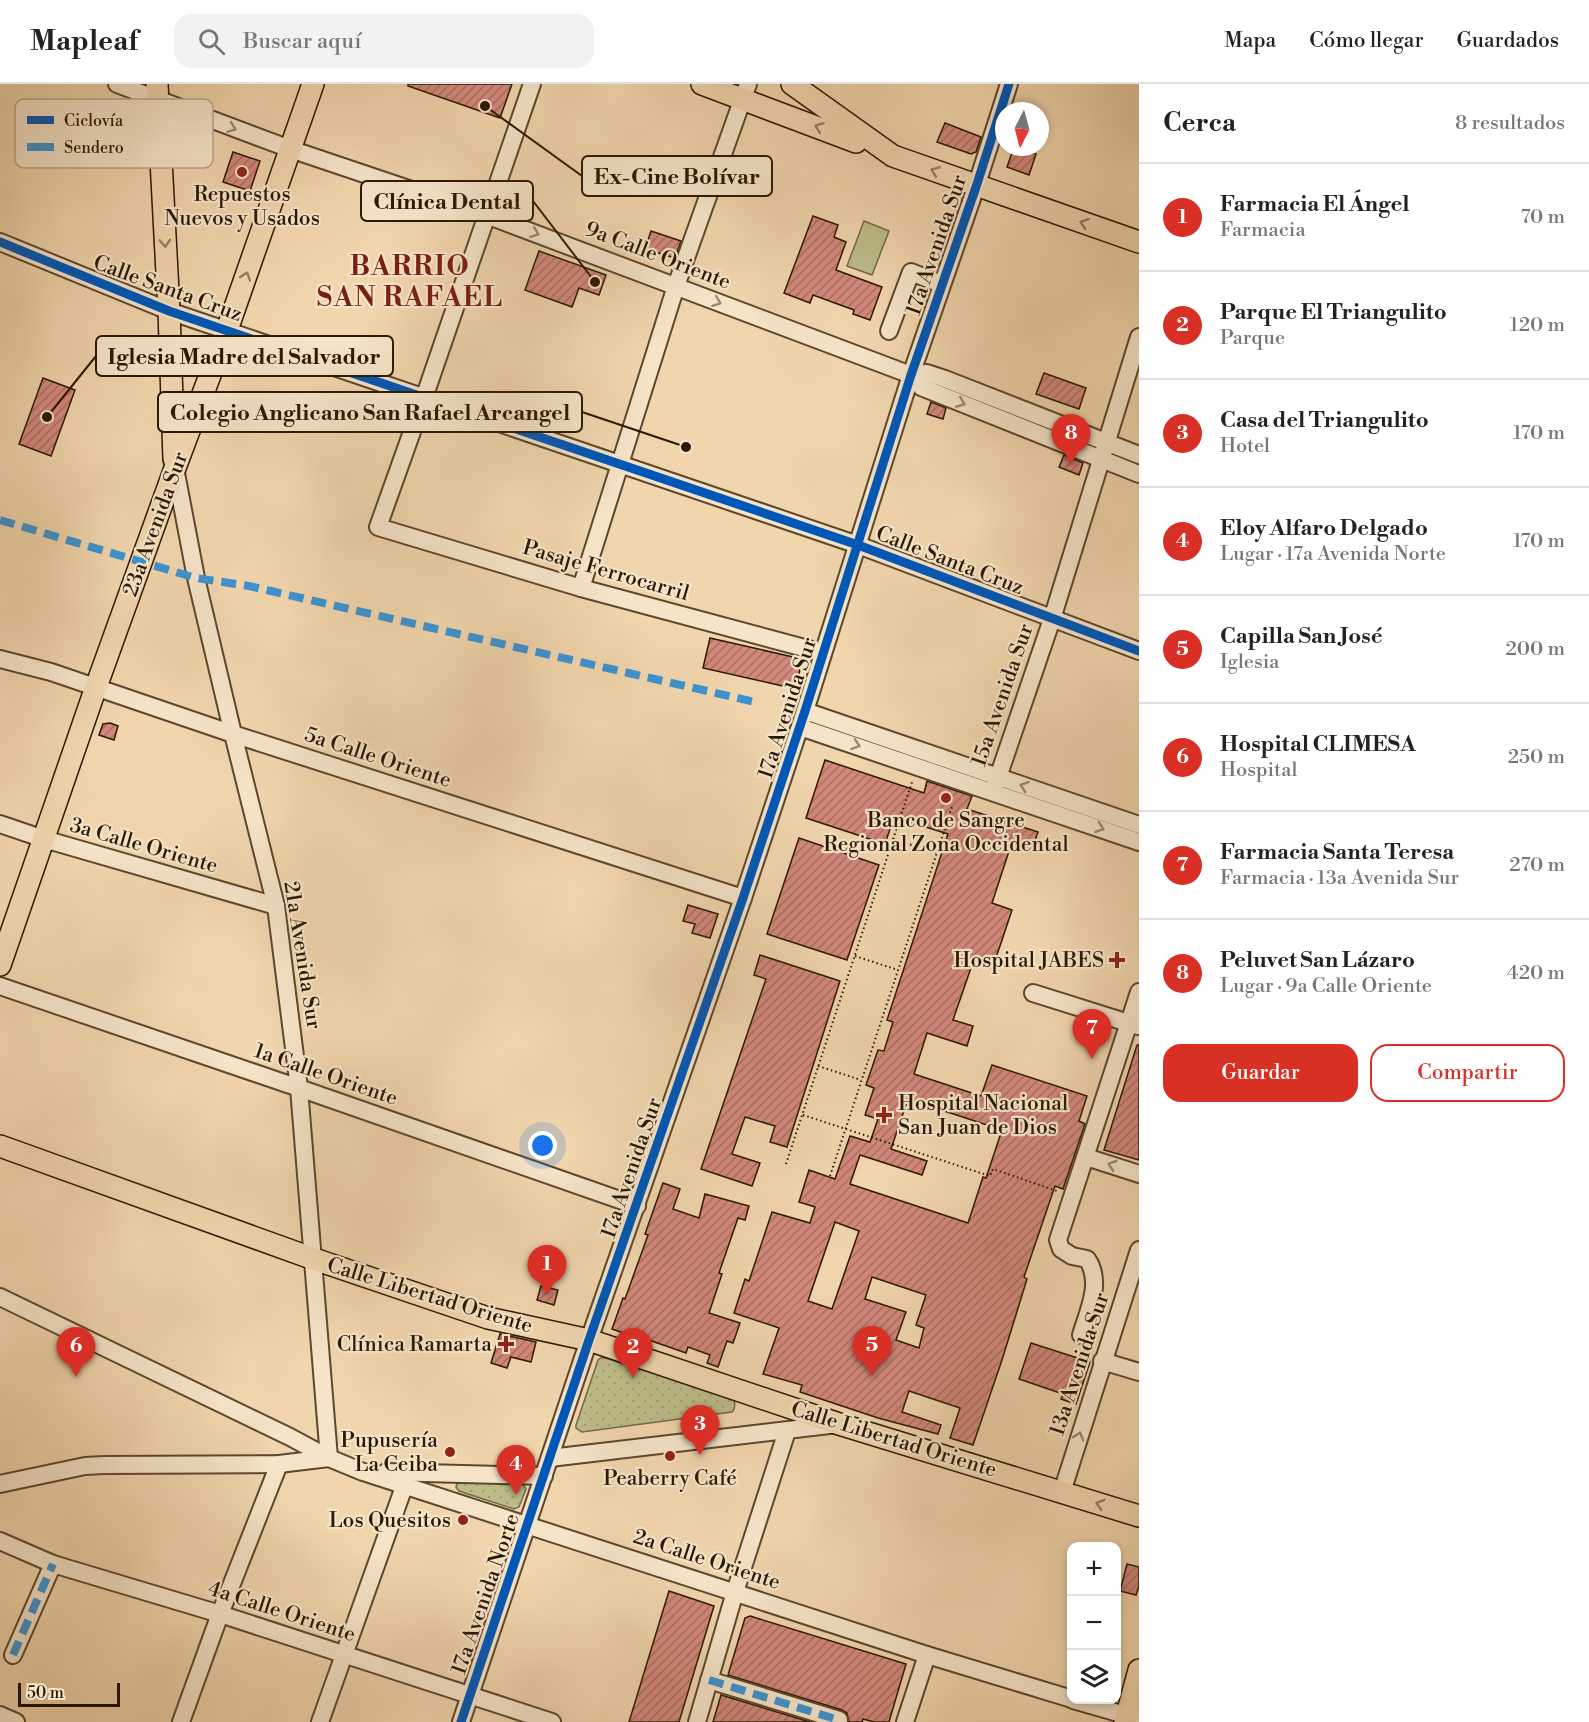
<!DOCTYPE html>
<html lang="es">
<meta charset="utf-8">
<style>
body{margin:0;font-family:"Libre Bodoni",serif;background:#f2f2f2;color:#222}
.controls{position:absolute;right:18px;bottom:18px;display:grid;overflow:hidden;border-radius:12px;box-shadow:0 3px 9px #0003}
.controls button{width:54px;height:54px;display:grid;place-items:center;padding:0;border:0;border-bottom:2px solid #e0e0e0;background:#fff;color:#222;font:30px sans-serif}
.compass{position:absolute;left:995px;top:18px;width:54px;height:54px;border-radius:50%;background:#fff;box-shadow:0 3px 9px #0003;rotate:186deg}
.scale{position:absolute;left:18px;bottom:15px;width:102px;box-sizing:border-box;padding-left:6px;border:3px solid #2b1803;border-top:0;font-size:16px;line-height:21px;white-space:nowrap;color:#2b1803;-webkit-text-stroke:4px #f6e4c9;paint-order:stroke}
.you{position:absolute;left:543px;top:1062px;width:21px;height:21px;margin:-15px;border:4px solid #fff;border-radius:50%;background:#1a73e8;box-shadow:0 0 0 9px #1a73e833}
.badge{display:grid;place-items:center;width:39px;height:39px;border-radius:50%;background:#d93025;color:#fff;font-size:20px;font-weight:700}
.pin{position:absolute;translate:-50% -50px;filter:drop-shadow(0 2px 3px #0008)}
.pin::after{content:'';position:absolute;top:32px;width:21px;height:18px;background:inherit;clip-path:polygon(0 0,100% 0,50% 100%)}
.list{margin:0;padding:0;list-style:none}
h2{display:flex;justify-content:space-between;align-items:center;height:78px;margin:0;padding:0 24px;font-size:26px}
h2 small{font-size:20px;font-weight:400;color:#767676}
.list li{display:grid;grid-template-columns:39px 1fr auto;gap:18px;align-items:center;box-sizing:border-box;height:108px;padding:0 24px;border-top:2px solid #e0e0e0}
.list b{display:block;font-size:22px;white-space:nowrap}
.list p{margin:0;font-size:20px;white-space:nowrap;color:#767676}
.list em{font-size:20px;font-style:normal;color:#767676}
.actions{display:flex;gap:12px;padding:18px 24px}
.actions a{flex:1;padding:14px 0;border:2px solid #d93025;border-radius:18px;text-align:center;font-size:21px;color:#d93025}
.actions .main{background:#d93025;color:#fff}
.icon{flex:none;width:33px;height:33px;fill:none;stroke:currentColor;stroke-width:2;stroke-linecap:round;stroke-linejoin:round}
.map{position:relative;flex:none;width:1139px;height:1638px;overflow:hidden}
header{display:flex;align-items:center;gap:36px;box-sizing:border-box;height:84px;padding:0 30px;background:#fff;border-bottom:2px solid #e0e0e0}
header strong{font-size:28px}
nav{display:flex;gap:33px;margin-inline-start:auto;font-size:21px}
.search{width:420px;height:54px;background:#f2f2f2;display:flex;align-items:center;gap:15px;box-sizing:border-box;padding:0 21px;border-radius:18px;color:#767676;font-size:22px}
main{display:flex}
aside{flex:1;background:#fff}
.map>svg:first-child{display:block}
</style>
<header>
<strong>Mapleaf</strong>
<div class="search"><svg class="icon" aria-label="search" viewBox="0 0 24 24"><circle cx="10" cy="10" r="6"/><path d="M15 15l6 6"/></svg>Buscar aquí</div>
<nav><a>Mapa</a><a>Cómo llegar</a><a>Guardados</a></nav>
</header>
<main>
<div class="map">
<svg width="1139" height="1638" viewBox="0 0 1139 1638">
<defs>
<pattern id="green-dots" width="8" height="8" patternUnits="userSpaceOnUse" patternTransform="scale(1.5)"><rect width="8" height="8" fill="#bdbc87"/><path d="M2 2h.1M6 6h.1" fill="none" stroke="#a3a173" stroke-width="1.8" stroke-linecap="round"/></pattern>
<pattern id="building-hatch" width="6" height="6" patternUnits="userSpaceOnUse" patternTransform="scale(1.5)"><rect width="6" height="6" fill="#d2887b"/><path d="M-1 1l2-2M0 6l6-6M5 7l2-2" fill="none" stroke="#ab6e63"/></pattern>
</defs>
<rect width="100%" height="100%" fill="#f1d5ac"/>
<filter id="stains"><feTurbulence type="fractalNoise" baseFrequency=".00333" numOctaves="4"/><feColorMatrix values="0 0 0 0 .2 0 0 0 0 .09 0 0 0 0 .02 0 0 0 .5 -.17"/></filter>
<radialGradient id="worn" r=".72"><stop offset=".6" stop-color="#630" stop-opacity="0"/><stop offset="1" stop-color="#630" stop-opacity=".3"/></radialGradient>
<!-- green -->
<g fill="url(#green-dots)" stroke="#746a45" stroke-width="1.5">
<path d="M602,1273L733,1313C735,1318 736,1324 732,1328L582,1348L576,1344V1341L598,1276Z"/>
<polygon points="461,1398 522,1399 526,1405 519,1423 514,1425 459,1407 456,1403 457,1400"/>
</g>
<!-- pitch -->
<polygon fill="#bdbc87" stroke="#746a45" stroke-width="1.5" points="864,137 889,147 872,191 847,182"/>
<!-- building -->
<g fill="url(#building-hatch)" stroke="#2b1803" stroke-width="1.5" fill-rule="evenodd">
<polygon points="408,0 512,0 500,34 408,2"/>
<polygon points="945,39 981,53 976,68 971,70 937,58"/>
<polygon points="1014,63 1036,70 1029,91 1007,83"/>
<polygon points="233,68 260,77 250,107 223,98"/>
<polygon points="813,132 838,141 834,153 846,158 836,186 882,203 870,236 853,230 854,226 813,211 810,219 784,209"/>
<polygon points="651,147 681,157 675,174 645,165"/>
<polygon points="539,167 606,191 599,211 579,204 572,223 525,206"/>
<polygon points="1044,289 1086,304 1079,325 1036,310"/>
<polygon points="43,294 75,306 51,372 19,360"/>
<polygon points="931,318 946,324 943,335 927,330"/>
<polygon points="1064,371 1083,379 1079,391 1059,383"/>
<polygon points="710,554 802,575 796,605 703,584"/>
<polygon points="110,639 118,642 114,656 99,651 103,640"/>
<path d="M825,676L924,709L927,697L972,712L967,725L1038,748L1031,768L1011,761L992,819L1012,826L1000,862L992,884L973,878L953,936L973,942L967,962L927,949L914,990L981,1012L992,981L1087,1012L1079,1037L1085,1040L1063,1105L1055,1102L1024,1193L1027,1195L1002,1276L973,1361L950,1354L960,1324L909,1307L902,1328L941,1341L938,1350L878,1334L800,1308L802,1301L763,1290L779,1244L734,1229L745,1195L749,1197L772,1128L810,1139L815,1123L799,1118L809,1086L835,1095L850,1052L870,1058L878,1035L865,1031L874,1004L866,1001L878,966L884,967L893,938L887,936L948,750L894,733L885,760L806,734ZM908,1015L1002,1046L986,1094L983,1093L968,1139L850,1100L860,1071L922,1091L927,1077L891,1065ZM835,1138L859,1147L832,1225L808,1217ZM872,1193L926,1211L916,1241L924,1244L919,1264L896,1256L906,1228L865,1215Z"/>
<polygon points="799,754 879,781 847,876 767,850"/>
<polygon points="688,821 718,830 710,854 692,849 695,840 683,837"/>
<polygon points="760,871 840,897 787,1063 770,1058 775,1042 745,1033 732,1070 760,1079 752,1102 701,1085 766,895 754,891"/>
<polygon points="1137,961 1139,961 1139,1076 1104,1066"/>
<polygon points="663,1099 680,1105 673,1125 699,1134 705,1110 749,1122 745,1136 738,1134 719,1189 722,1190 709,1229 740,1239 733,1259 727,1257 718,1283 707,1279 710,1271 688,1263 686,1269 646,1255 644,1259 635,1256 635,1253 612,1245 623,1214 625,1215 648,1151 645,1150"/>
<polygon points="541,1202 558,1206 554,1221 537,1216"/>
<polygon points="500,1250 536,1258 531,1278 511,1273 507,1284 491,1279"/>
<polygon points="1031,1259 1090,1278 1076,1320 1061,1315 1063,1310 1019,1295"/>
<polygon points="1127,1480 1139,1483 1139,1502 1136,1511 1120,1507"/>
<polygon points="669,1507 714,1522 679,1638 629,1638"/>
<polygon points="750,1532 906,1580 889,1638 874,1638 863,1635 862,1638 849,1638 847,1629 842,1626 728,1591 745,1534"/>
<polygon points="721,1611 810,1638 713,1638"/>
</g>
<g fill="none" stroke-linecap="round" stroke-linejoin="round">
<!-- minor casing -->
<g stroke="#5c472d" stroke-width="20">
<g id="minor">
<polyline points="117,0 290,65 486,131 911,291 927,289 945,295 1139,371"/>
<polyline points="532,0 424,314 378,443 581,504 823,569"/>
<polyline points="0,158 169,227 858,461 1139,567"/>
<polyline points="889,247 911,188 941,200"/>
<polyline points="911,291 921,303 1139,390"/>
<polyline points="175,384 196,494 233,650 276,822 299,1004 329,1374"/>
<polyline points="581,504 676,202 748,0"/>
<polyline points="0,575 51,588 233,650 743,814"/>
<polyline points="805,627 1139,741"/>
<polyline points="800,643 1139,758"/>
<polyline points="993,708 1052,535 1139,253"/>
<polyline points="0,740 44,755 276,822"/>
<polyline points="0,902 299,1004 637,1122"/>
<polyline points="1033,909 1138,942"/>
<polyline points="1086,1073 1139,1090"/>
<polyline points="0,1213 290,1353 329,1374 363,1388 927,1571 1072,1615"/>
<path d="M1081,1251C1088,1227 1103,1198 1087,1175L1072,1172L1061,1165L1058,1156L1139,908"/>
<polyline points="1102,1277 1139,1288"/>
<polyline points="550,1374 838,1340"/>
<polyline points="386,1388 544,1392"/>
<polyline points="0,1400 85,1382 104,1381 279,1380 329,1374"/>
<polyline points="1062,1408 1139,1166"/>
<polyline points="0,1457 53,1480 220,1530 552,1638"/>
<polyline points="13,1571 53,1480"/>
<polyline points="709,1596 839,1636"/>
<polyline points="1073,1616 1139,1635"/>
<polyline points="0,1631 16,1638"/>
<polyline points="181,1638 220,1530 279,1380"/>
<polyline points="320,1638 405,1400"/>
<polyline points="461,1638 589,1256 743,814 805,627 911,291 976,103 1009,0"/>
<polyline points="697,1638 735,1508 787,1347"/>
<polyline points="905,1638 927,1571"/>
</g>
</g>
<!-- major casing -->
<g stroke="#2b1803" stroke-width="24">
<g id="major">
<polyline points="157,0 169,227 174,375"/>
<polyline points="702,0 856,58"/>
<polyline points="792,0 893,72 1139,158"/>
<polyline points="0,881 96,603 175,384 227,246 313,0"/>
<polyline points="0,1062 314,1175 488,1234 589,1256 839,1340 1139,1432"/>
<polyline points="1125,1638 1139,1586"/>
</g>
</g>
<!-- path -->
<g stroke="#2b1803" stroke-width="2" stroke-dasharray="1.5 3" stroke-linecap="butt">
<polyline points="893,755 936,769"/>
<polyline points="855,872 898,886"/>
<polyline points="818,982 861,996"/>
<polyline points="803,1031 990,1092 993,1085 1057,1107"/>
<polyline points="786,1080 912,698"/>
<polyline points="830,1092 952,723"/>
</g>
<!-- minor -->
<use href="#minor" stroke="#f6e4c9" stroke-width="16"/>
<!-- major -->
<use href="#major" stroke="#f1d5ac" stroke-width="21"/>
<!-- quiet -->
<g stroke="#3c93d1" stroke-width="8" stroke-dasharray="15 8" stroke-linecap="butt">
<polyline points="0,436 196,494 249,502 755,618"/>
<polyline points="13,1571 53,1480"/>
<polyline points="709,1596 839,1636"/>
</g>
<!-- cycleway casing -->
<g stroke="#f6e4c9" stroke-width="13">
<g id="cycleway">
<polyline points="0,158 169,227 858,461 1139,567"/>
<polyline points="461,1638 589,1256 743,814 805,627 911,291 976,103 1009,0"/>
</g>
</g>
<!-- cycleway -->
<use href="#cycleway" stroke="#0057b8" stroke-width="9"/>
</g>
<!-- one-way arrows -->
<defs><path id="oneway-chevron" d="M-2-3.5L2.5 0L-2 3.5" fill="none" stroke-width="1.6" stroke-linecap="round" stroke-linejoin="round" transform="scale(1.5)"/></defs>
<g stroke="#988060">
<use href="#oneway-chevron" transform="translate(819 43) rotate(-159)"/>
<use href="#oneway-chevron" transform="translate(935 87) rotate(-160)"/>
<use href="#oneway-chevron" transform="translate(1084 139) rotate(-161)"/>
<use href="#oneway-chevron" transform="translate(165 159) rotate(87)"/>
<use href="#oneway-chevron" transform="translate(246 192) rotate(-71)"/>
<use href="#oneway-chevron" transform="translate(1100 1420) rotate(-162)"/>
</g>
<g stroke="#9b8870">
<use href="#oneway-chevron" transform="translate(232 44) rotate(20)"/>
<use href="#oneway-chevron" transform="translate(535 149) rotate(21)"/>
<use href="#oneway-chevron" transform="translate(717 218) rotate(21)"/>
<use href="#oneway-chevron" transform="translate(961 319) rotate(22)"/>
<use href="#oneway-chevron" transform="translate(856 661) rotate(19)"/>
<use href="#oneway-chevron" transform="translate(1024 702) rotate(-161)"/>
<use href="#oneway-chevron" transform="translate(1100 744) rotate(19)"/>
<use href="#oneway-chevron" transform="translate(1112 1081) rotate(-162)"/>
<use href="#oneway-chevron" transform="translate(1079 1352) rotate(-73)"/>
</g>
<!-- markers -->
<g fill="#8f2418" stroke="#f6e4c9" stroke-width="2">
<circle cx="242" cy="88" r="6"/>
<circle cx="946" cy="714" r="6"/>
<path d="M1114 867h6v6h6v6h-6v6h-6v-6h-6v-6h6z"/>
<path d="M881 1022h6v6h6v6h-6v6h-6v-6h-6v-6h6z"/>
<path d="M503 1251h6v6h6v6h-6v6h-6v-6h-6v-6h6z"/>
<circle cx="450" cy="1368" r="6"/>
<circle cx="670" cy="1372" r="6"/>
<circle cx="463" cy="1436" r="6"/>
</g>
<g text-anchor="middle" stroke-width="4.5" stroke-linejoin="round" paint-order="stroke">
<!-- poi labels -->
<g font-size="21" fill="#2b1803" stroke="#f6e4c9" text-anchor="end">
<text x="242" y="117" text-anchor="middle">Repuestos<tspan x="242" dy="24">Nuevos y Usados</tspan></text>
<text x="946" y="743" text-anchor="middle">Banco de Sangre<tspan x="946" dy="24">Regional Zona Occidental</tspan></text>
<text x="1104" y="883">Hospital JABES</text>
<text x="898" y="1026" text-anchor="start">Hospital Nacional<tspan x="898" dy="24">San Juan de Dios</tspan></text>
<text x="492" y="1267">Clínica Ramarta</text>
<text x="438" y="1363">Pupusería<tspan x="438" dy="24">La Ceiba</tspan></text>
<text x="670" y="1401" text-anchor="middle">Peaberry Café</text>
<text x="451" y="1443">Los Quesitos</text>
</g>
<!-- street labels -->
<g font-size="21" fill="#2b1803" stroke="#f6e4c9">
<text transform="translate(936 161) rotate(-71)" y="7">17a Avenida Sur</text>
<text transform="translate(658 171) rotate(21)" y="7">9a Calle Oriente</text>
<text transform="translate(168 204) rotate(20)" y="7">Calle Santa Cruz</text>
<text transform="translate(155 440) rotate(-70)" y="7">23a Avenida Sur</text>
<text transform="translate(950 476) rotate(21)" y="7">Calle Santa Cruz</text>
<text transform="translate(606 486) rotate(16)" y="7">Pasaje Ferrocarril</text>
<text transform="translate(1002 611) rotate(-71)" y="7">15a Avenida Sur</text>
<text transform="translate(787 624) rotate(-72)" y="7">17a Avenida Sur</text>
<text transform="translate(378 673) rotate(18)" y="7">5a Calle Oriente</text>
<text transform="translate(144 761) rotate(16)" y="7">3a Calle Oriente</text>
<text transform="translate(303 871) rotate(81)" y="7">21a Avenida Sur</text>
<text transform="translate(326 990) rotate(19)" y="7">1a Calle Oriente</text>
<text transform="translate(631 1084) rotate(-71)" y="7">17a Avenida Sur</text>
<text transform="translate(430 1211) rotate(17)" y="7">Calle Libertad Oriente</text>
<text transform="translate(1079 1280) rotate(-72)" y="7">13a Avenida Sur</text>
<text transform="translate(894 1355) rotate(17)" y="7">Calle Libertad Oriente</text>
<text transform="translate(707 1475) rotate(18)" y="7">2a Calle Oriente</text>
<text transform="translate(485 1510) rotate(-71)" y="7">17a Avenida Norte</text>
<text transform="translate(282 1527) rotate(18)" y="7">4a Calle Oriente</text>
</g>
<!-- district labels -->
<g font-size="27" font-weight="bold" letter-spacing="1.5" fill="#7a1f14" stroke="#f6e4c9">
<text x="410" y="191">BARRIO<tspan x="410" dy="31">SAN RAFAEL</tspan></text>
</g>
</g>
<!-- legend -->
<rect x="15" y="15" width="198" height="69" rx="9" fill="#f6e4c9" stroke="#b9a78e" stroke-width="1.5"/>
<rect x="27" y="32" width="27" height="8" fill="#0057b8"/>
<rect x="27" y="59" width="27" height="8" fill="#3c93d1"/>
<g font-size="16" fill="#2b1803">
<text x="64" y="42">Ciclovía</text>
<text x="64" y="69">Sendero</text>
</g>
<!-- callouts -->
<path fill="none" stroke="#2b1803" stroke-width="2" d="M485 22L582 92M595 198L533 117M47 333L96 272M686 363L582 328"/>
<g fill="#2b1803" stroke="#f6e4c9" stroke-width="2">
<circle cx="485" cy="22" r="6"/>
<circle cx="595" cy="198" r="6"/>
<circle cx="47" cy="333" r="6"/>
<circle cx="686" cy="363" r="6"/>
</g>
<g fill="#f6e4c9" stroke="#2b1803" stroke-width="2">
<rect x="582" y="72" width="190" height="40" rx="6"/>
<rect x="361" y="97" width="172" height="40" rx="6"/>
<rect x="96" y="252" width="297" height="40" rx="6"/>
<rect x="158" y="308" width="424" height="40" rx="6"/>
</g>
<g font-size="22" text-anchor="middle" font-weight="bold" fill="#2b1803">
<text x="677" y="100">Ex-Cine Bolívar</text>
<text x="447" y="125">Clínica Dental</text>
<text x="244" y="280">Iglesia Madre del Salvador</text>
<text x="370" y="336">Colegio Anglicano San Rafael Arcangel</text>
</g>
<rect width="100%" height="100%" filter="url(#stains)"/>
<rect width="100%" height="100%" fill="url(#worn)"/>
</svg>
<div class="controls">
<button>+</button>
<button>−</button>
<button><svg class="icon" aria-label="layers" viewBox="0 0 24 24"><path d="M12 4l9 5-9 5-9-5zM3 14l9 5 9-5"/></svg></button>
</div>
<svg class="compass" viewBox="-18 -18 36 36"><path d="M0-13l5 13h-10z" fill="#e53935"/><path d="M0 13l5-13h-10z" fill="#767676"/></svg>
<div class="scale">50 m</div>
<div class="you"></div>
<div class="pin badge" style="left:547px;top:1211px">1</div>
<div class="pin badge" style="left:633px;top:1294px">2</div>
<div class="pin badge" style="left:700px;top:1371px">3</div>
<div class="pin badge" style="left:516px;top:1411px">4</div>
<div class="pin badge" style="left:872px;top:1292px">5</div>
<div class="pin badge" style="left:76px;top:1293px">6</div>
<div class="pin badge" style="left:1092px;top:975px">7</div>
<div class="pin badge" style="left:1071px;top:380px">8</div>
</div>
<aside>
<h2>Cerca<small>8 resultados</small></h2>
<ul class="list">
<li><span class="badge">1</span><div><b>Farmacia El Ángel</b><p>Farmacia</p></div><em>70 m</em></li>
<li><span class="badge">2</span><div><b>Parque El Triangulito</b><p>Parque</p></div><em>120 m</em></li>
<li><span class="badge">3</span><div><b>Casa del Triangulito</b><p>Hotel</p></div><em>170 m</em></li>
<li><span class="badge">4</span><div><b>Eloy Alfaro Delgado</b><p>Lugar · 17a Avenida Norte</p></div><em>170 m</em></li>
<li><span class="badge">5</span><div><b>Capilla San José</b><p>Iglesia</p></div><em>200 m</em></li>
<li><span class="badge">6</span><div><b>Hospital CLIMESA</b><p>Hospital</p></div><em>250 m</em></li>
<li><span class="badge">7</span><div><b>Farmacia Santa Teresa</b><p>Farmacia · 13a Avenida Sur</p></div><em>270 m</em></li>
<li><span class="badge">8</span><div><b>Peluvet San Lázaro</b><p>Lugar · 9a Calle Oriente</p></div><em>420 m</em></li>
</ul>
<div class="actions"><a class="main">Guardar</a><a>Compartir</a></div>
</aside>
</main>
